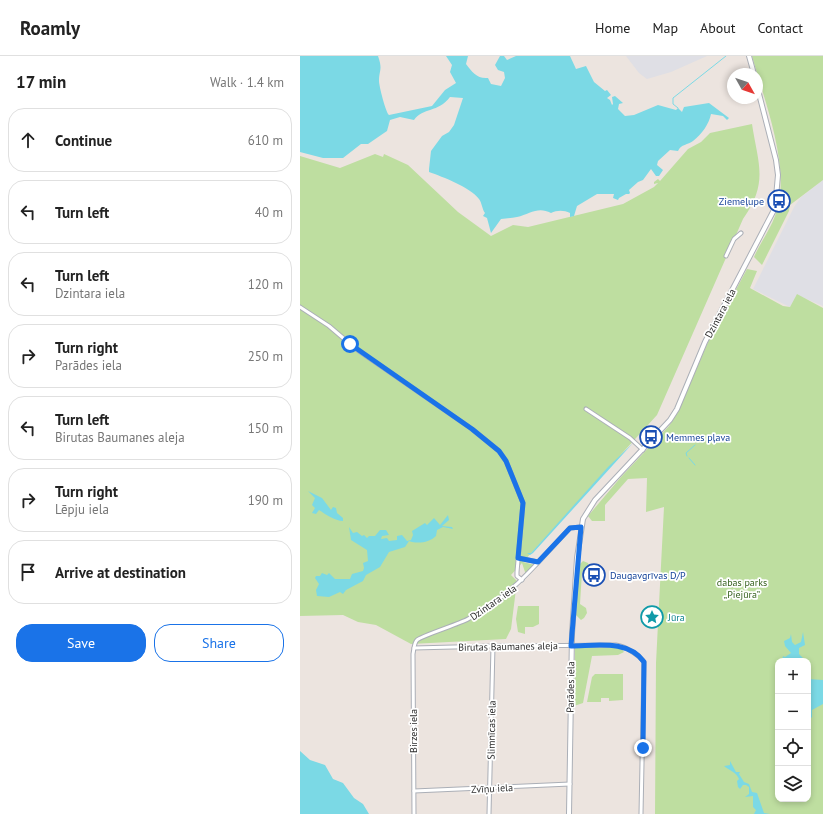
<!DOCTYPE html>
<meta charset="utf-8">
<style>
body{margin:0;font-family:"PT Sans",sans-serif;background:#f6f6f6;color:#222}
.controls{position:absolute;right:12px;bottom:12px;display:grid;overflow:hidden;border-radius:8px;box-shadow:0 2px 6px #0003}
.controls button{width:36px;height:36px;display:grid;place-items:center;padding:0;border:0;border-bottom:1px solid #e0e0e0;background:#fff;color:#222;font:20px sans-serif}
.compass{position:absolute;left:427px;top:12px;width:36px;height:36px;border-radius:50%;background:#fff;box-shadow:0 2px 6px #0003;rotate:130deg}
.stop{position:absolute;width:12px;height:12px;margin:-9px;border:3px solid #1a73e8;border-radius:50%;background:#fff}
.stop.end{background:#1a73e8;border-color:#fff;box-shadow:0 1px 4px #0008}
.list{margin:0;padding:0;list-style:none}
h2{display:flex;justify-content:space-between;align-items:center;height:52px;margin:0;padding:0 16px;font-size:17px}
h2 small{font-size:13px;font-weight:400;color:#767676}
.list li{display:grid;grid-template-columns:26px 1fr auto;gap:12px;align-items:center;box-sizing:border-box;height:64px;margin:0 8px 8px;padding:0 8px;border:1px solid #e0e0e0;border-radius:16px}
.list b{display:block;font-size:15px;white-space:nowrap}
.list p{margin:0;font-size:13px;white-space:nowrap;color:#767676}
.list em{font-size:13px;font-style:normal;color:#767676}
.actions{display:flex;gap:8px;padding:12px 16px}
.actions a{flex:1;padding:9px 0;border:1px solid #1a73e8;border-radius:16px;text-align:center;font-size:14px;color:#1a73e8}
.actions .main{background:#1a73e8;color:#fff}
.icon{flex:none;width:22px;height:22px;fill:none;stroke:currentColor;stroke-width:2;stroke-linecap:round;stroke-linejoin:round}
.map{position:relative;flex:none;width:523px;height:758px;overflow:hidden}
header{display:flex;align-items:center;gap:24px;box-sizing:border-box;height:56px;padding:0 20px;background:#fff;border-bottom:1px solid #e0e0e0}
header strong{font-size:19px}
nav{display:flex;gap:22px;margin-inline-start:auto;font-size:14px}
main{display:flex}
aside{flex:1;background:#fff}
.map>svg:first-child{display:block}
</style>
<header>
<strong>Roamly</strong>
<nav><a>Home</a><a>Map</a><a>About</a><a>Contact</a></nav>
</header>
<main>
<aside>
<h2>17 min<small>Walk · 1.4 km</small></h2>
<ul class="list">
<li><svg class="icon" aria-label="ahead" viewBox="0 0 24 24"><path d="M12 20V5M6 11l6-6 6 6"/></svg><div><b>Continue</b></div><em>610 m</em></li>
<li><svg class="icon" aria-label="left" viewBox="0 0 24 24"><path d="M17 20v-9H6M10 6l-5 5 5 5"/></svg><div><b>Turn left</b></div><em>40 m</em></li>
<li><svg class="icon" aria-label="left" viewBox="0 0 24 24"><path d="M17 20v-9H6M10 6l-5 5 5 5"/></svg><div><b>Turn left</b><p>Dzintara iela</p></div><em>120 m</em></li>
<li><svg class="icon" aria-label="right" viewBox="0 0 24 24"><path d="M7 20v-9h11M14 6l5 5-5 5"/></svg><div><b>Turn right</b><p>Parādes iela</p></div><em>250 m</em></li>
<li><svg class="icon" aria-label="left" viewBox="0 0 24 24"><path d="M17 20v-9H6M10 6l-5 5 5 5"/></svg><div><b>Turn left</b><p>Birutas Baumanes aleja</p></div><em>150 m</em></li>
<li><svg class="icon" aria-label="right" viewBox="0 0 24 24"><path d="M7 20v-9h11M14 6l5 5-5 5"/></svg><div><b>Turn right</b><p>Lēpju iela</p></div><em>190 m</em></li>
<li><svg class="icon" aria-label="arrive" viewBox="0 0 24 24"><path d="M6 21V4h12l-3 4 3 4H6"/></svg><div><b>Arrive at destination</b></div></li>
</ul>
<div class="actions"><a class="main">Save</a><a>Share</a></div>
</aside>
<div class="map">
<svg width="523" height="758" viewBox="0 0 523 758">
<rect width="100%" height="100%" fill="#ece4df"/>
<!-- industrial -->
<g fill="#dfdfe5">
<polygon points="326,0 407,0 371,16 347,23 339,17"/>
<polygon points="523,124 523,250 497,239 490,251 453,233 494,151 501,141"/>
</g>
<!-- green -->
<g fill="#bedea0" fill-rule="evenodd">
<path d="M452,0H523V124L490,149L489,155L462,209L454,201C460,187 470,174 475,160C493,116 464,44 452,0Z"/>
<path d="M452,68C458,108 469,126 443,163L357,359L223,506L235,509L226,519L222,507L211,519L217,525L211,573L206,583L111,588L76,569L58,566L43,559L0,560V100L40,112L75,98L83,101L84,98L108,109L158,156L191,180L213,169L228,171L323,148L354,131L358,127L354,128V126L358,123L360,125L388,93L401,86L410,77Z"/>
<path d="M447,213L457,215L450,232L483,250L490,251L497,238L523,252V758H355L356,607L364,451L346,456L347,422L328,423L305,449V465H292L288,460L321,421L369,370L378,356L408,286ZM478,605H508V743H478Z"/>
<polygon points="283,505 288,507 289,510 288,520 284,515 282,516 280,548 286,552 287,557 284,562 281,564 276,559 279,509"/>
<polygon points="218,550 239,550 239,568 233,571 225,571 225,578 218,576 216,563"/>
<polygon points="275,591 321,592 324,596 318,599 292,600 283,647 274,650"/>
<polygon points="295,618 323,618 323,644 309,645 309,642 301,642 301,646 287,646 292,621"/>
</g>
<!-- water -->
<g fill="#7bd9e5">
<path d="M0,0H78C83,14 79,14 79,25C79,30 86,57 89,59L132,50L145,34L156,27L150,16L152,9L146,0H168L166,8C172,16 177,23 188,22L191,28L201,30L205,22L204,16L198,14L195,9L200,0H204L207,4L216,0H270L276,13L286,10L294,26L305,35L307,34L311,39L307,42L310,44L312,49L313,48L312,41L315,40L323,47L319,48L318,53L325,60L334,59L358,49L376,54L378,52L382,56L384,51L409,47L429,62L427,64L423,60L411,58C409,68 402,78 393,85C388,89 381,88 378,95L370,94L358,105L357,109L363,114L359,120H356L351,113L343,124L338,126L329,134L330,137L329,138H326L319,142L318,144L313,142L314,138H297L277,150L274,160L270,161V157C264,154 257,154 251,157C238,150 230,158 217,161C212,162 207,162 201,163L191,177L187,162L183,160L185,157C182,153 182,147 179,143C170,131 143,121 129,116V113L131,95L142,80L149,76L154,69L163,42L150,41C138,57 123,51 114,64L100,61L90,64L87,75L84,77L68,88H61L43,102H23L0,96Z"/>
<polygon points="333,387 233,497 230,499 227,497 231,497 308,411"/>
<path d="M8,435L22,442L31,454L33,451L36,452L37,457L43,462V465C35,465 25,458 19,454L16,458L12,457L15,452L12,449L15,442Z"/>
<path d="M148,459L149,464L142,470L152,471L153,473L143,471L137,474L136,480C129,487 117,488 109,485L105,491L89,496L80,511L66,519L63,525L46,534L43,538L40,536L29,541L17,540L16,534L19,528L15,522L16,520H20L22,517L27,519L29,517L35,523H50L52,518L63,515L64,512L63,507L68,505L67,494L51,484L49,471L53,477L57,476L62,480L64,479L67,482L69,480H75L80,474H86L89,479L82,480L81,483L87,482L89,485L97,484V480L102,479L107,485L111,484L113,479L112,475L125,467L127,469L134,462L140,469Z"/>
<polygon points="503,576 505,589 499,592 499,598 506,605 495,603 491,605 482,605 483,600 485,601 491,597 485,590 484,585 490,582 491,578 492,586 495,589 501,586"/>
<polygon points="508,623 523,624 523,648 512,654 512,662 508,658"/>
<polygon points="0,695 10,704 25,709 33,723 43,727 54,742 63,748 69,758 0,758"/>
<path d="M430,705L436,716H440L439,718L444,726L449,728L452,736L457,737L464,757L470,758H454L456,754L453,751V740L445,741L449,738V731L446,729H443L440,733L438,731L437,725L439,723C435,715 430,715 424,710L430,709Z"/>
</g>
<g fill="none" stroke-linecap="round" stroke-linejoin="round">
<!-- stream -->
<g stroke="#7bd9e5" stroke-width="1">
<polyline points="378,52 373,48 373,42 426,0"/>
<polyline points="387,400 386,397 395,389"/>
<polyline points="389,402 395,409"/>
</g>
<!-- street casing -->
<g stroke="#abafb7" stroke-width="5">
<g id="street">
<polyline points="426,200 434,183 441,177"/>
<polyline points="0,251 29,270 56,293 172,373 199,395 206,405 223,447 217,516 217,520 222,524"/>
<polyline points="286,353 330,382 343,394"/>
<polyline points="219,502 238,506"/>
<path d="M114,592L193,590L316,589C325,590 339,599 344,606L341,758"/>
<polyline points="114,735 270,728"/>
<path d="M114,758L113,598C114,593 114,587 117,584C121,580 159,568 168,563C212,540 237,507 270,472L281,471"/>
<polyline points="189,758 193,590"/>
</g>
</g>
<!-- secondary casing -->
<g stroke="#abafb7" stroke-width="6">
<g id="secondary">
<polyline points="449,0 454,18"/>
<polyline points="269,758 272,578 277,502 283,463 295,444 370,364 377,353 405,286 475,152 478,119 476,104 457,30"/>
</g>
</g>
<!-- street -->
<use href="#street" stroke="#fff" stroke-width="3"/>
<!-- secondary -->
<use href="#secondary" stroke="#fff" stroke-width="4"/>
</g>
<g fill="none" stroke-linecap="round" stroke-linejoin="round">
<!-- route -->
<path stroke="#1a73e8" stroke-width="5" d="M50,288L172,373L199,395L206,405L223,447L218,502L238,506L270,472L281,471L271,590C295,590 328,583 344,606L343,692"/>
</g>
<!-- icons -->
<defs>
<g id="bus-ring" transform="scale(1.15)"><circle r="9.5" fill="#fff" stroke="#1a4fb4" stroke-width="1.5"/><path d="M-5-6H5V4H4V6H2V4H-2V6H-4V4H-5ZM-3.5-4V0h7V-4ZM-3.5 1.2v1.5H-2V1.2ZM2 1.2v1.5H3.5V1.2Z" fill="#1a4fb4"/></g>
<g id="sight-ring" transform="scale(1.15)"><circle r="9.5" fill="#fff" stroke="#0f9aa8" stroke-width="1.5"/><path d="M0-6L1.8-2.2L6-1.7L2.9 1.2L3.7 5.4L0 3.3L-3.7 5.4L-2.9 1.2L-6-1.7L-1.8-2.2Z" fill="#0f9aa8"/></g>
</defs>
<g fill-rule="evenodd">
<use href="#bus-ring" x="479" y="145"/>
<use href="#bus-ring" x="351" y="381"/>
<use href="#bus-ring" x="294" y="519"/>
<use href="#sight-ring" x="352" y="561"/>
</g>
<g text-anchor="middle" stroke-width="3.5" stroke-linejoin="round" paint-order="stroke">
<!-- transit labels -->
<g font-size="10" fill="#164399" stroke="#fff" text-anchor="start">
<text x="464" y="149" text-anchor="end">Ziemeļupe</text>
<text x="366" y="385">Memmes pļava</text>
<text x="310" y="523">Daugavgrīvas D/P</text>
</g>
<!-- street labels -->
<g font-size="10" fill="#2b2b2b" stroke="#fff">
<text transform="translate(420 257) rotate(-62)" y="4">Dzintara iela</text>
<text transform="translate(193 546) rotate(-35)" y="4">Dzintara iela</text>
<text transform="translate(208 590) rotate(-1)" y="4">Birutas Baumanes aleja</text>
<text transform="translate(270 631) rotate(-89)" y="4">Parādes iela</text>
<text transform="translate(191 674) rotate(-89)" y="4">Slimnīcas iela</text>
<text transform="translate(113 675) rotate(-90)" y="4">Birzes iela</text>
<text transform="translate(192 732) rotate(-3)" y="4">Zvīņu iela</text>
</g>
<!-- park labels -->
<g font-size="10" fill="#386321" stroke="#fff">
<text x="442" y="530">dabas parks<tspan x="442" dy="12">„Piejūra”</tspan></text>
</g>
<!-- culture labels -->
<g font-size="10" fill="#0d838f" stroke="#fff" text-anchor="start">
<text x="368" y="565">Jūra</text>
</g>
</g>
</svg>
<div class="controls">
<button>+</button>
<button>−</button>
<button><svg class="icon" aria-label="locate" viewBox="0 0 24 24"><circle cx="12" cy="12" r="6"/><path d="M12 2v4M12 18v4M2 12h4M18 12h4"/></svg></button>
<button><svg class="icon" aria-label="layers" viewBox="0 0 24 24"><path d="M12 4l9 5-9 5-9-5zM3 14l9 5 9-5"/></svg></button>
</div>
<svg class="compass" viewBox="-18 -18 36 36"><path d="M0-13l5 13h-10z" fill="#e53935"/><path d="M0 13l5-13h-10z" fill="#767676"/></svg>
<div class="stop" style="left:50px;top:288px"></div>
<div class="stop end" style="left:343px;top:692px"></div>
</div>
</main>
